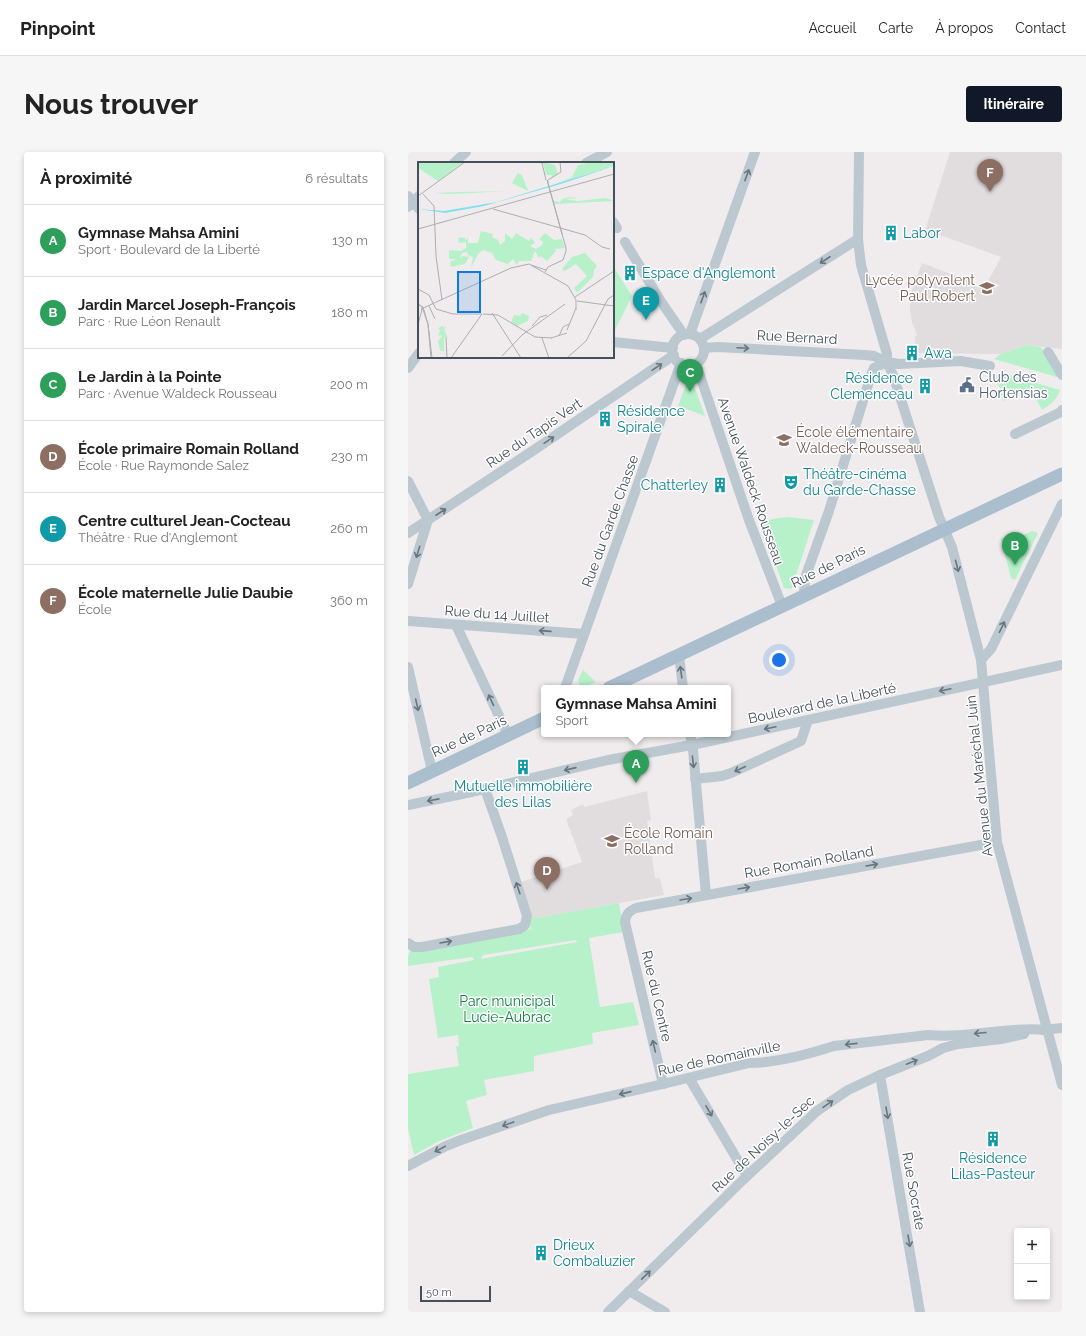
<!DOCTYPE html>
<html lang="fr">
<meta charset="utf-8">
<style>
body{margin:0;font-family:Raleway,sans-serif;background:#f6f6f6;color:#222}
.controls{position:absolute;right:12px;bottom:12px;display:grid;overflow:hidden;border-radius:4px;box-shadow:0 2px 6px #0003}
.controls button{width:36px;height:36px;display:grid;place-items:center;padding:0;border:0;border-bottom:1px solid #e0e0e0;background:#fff;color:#222;font:20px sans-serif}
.scale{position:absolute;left:12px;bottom:10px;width:71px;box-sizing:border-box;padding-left:4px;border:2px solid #44515b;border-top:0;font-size:11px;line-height:14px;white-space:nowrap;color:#44515b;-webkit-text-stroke:3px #fff;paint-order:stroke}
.you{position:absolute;left:371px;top:508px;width:14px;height:14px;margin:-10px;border:3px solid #fff;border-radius:50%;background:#1a73e8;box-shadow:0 0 0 6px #1a73e833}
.badge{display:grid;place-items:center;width:26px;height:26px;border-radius:50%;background:#111827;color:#fff;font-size:13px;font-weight:700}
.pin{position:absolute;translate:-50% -33px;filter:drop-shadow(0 1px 2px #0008)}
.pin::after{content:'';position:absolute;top:21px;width:14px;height:12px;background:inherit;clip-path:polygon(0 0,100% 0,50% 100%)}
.popup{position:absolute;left:133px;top:533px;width:190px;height:52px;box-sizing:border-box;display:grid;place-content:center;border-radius:4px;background:#fff;filter:drop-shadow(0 1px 3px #0005);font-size:13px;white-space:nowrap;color:#767676}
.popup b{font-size:15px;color:#222}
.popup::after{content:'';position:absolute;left:50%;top:100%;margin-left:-8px;border:8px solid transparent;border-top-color:#fff}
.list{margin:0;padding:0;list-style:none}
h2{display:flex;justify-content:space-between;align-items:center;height:52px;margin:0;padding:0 16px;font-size:17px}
h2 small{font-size:13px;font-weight:400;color:#767676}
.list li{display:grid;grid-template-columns:26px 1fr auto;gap:12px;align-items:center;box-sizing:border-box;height:72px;padding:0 16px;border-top:1px solid #e0e0e0}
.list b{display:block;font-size:15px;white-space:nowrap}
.list p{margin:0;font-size:13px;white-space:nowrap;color:#767676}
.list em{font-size:13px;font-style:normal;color:#767676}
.map{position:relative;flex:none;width:654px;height:1160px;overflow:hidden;border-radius:4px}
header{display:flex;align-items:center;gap:24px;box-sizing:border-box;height:56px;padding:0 20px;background:#fff;border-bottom:1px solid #e0e0e0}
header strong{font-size:19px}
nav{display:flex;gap:22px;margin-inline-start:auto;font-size:14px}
.intro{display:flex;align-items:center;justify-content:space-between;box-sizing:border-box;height:96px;padding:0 24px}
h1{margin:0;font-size:28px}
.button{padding:10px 18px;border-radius:4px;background:#111827;color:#fff;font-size:14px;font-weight:700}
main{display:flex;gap:24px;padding:0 24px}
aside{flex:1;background:#fff;border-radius:4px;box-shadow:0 2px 6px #0003}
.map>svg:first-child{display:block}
</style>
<header>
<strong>Pinpoint</strong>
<nav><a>Accueil</a><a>Carte</a><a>À propos</a><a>Contact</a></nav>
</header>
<div class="intro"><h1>Nous trouver</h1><a class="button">Itinéraire</a></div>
<main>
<aside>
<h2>À proximité<small>6 résultats</small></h2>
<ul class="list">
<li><span class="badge" style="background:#2e9e5b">A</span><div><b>Gymnase Mahsa Amini</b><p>Sport · Boulevard de la Liberté</p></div><em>130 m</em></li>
<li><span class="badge" style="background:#2e9e5b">B</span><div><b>Jardin Marcel Joseph-François</b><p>Parc · Rue Léon Renault</p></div><em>180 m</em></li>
<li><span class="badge" style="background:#2e9e5b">C</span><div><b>Le Jardin à la Pointe</b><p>Parc · Avenue Waldeck Rousseau</p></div><em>200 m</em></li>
<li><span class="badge" style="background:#8d6e63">D</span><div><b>École primaire Romain Rolland</b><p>École · Rue Raymonde Salez</p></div><em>230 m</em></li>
<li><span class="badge" style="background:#0f9aa8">E</span><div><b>Centre culturel Jean-Cocteau</b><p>Théâtre · Rue d'Anglemont</p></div><em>260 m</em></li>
<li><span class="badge" style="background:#8d6e63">F</span><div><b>École maternelle Julie Daubie</b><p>École</p></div><em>360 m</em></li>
</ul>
</aside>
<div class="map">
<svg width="654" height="1160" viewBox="0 0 654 1160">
<rect width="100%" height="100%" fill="#f0eced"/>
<!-- education -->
<g fill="#e1dddf">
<polygon points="542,0 654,0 654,197 618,193 593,202 508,201 507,185 509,183 504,170 502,158 502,148 504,137 514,111 577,135 593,105 532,83 514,88"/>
<polygon points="239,639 243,668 239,669 247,726 252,726 256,743 128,766 124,764 113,730 174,710 158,667 165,663 163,658 175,652 176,655"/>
</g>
<!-- green -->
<g fill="#b7f1ca" fill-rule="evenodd">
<polygon points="205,114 224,144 205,182"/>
<polygon points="618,193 633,195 652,226 586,207 593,202"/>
<path d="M593,221L652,238C649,248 642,253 634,258L623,237L595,249L588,223Z"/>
<polygon points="283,225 297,264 270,254 280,226"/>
<polygon points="380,365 406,368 384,436 383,437 376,436 353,371 364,367"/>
<polygon points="624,379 630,381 607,428 603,426 593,387 605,382 608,387"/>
<polygon points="175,518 188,530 176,535 172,534 170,528"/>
<path d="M211,751L216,780L181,786L192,855L225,850L231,873L184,881L185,892L126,904V919L76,928L79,943L58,949L65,976L31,989L6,1003L0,977V922L51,914L48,894H51L50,883L30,886L21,827L31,825L30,815L66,808L64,805L0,814C0,799 0,797 16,796L123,777L122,772L124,764L128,766ZM168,788L169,790L73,807L75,803Z"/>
</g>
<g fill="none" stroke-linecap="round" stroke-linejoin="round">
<!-- minor -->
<g stroke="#bcc8d0" stroke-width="10">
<polyline points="451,0 450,87 453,113 479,202 479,210 485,223 531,365 544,395 573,508 589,690 654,933"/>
<polyline points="46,11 58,0"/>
<polyline points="178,11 199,0"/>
<polyline points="0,44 11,57"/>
<polyline points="0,55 11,44"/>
<polyline points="205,70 209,76"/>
<polyline points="217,90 254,151 276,183"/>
<polyline points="282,182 347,0"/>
<circle cx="280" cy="198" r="16"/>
<polyline points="292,187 450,87"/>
<polyline points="205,190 265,196"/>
<polyline points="296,196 310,195 457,203 466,204 479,210 491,212 553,209 582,214"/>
<polyline points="640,200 654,223"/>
<polyline points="288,212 341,368 374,454"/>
<polyline points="0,216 11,201"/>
<polyline points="607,282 653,260 654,258"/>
<polyline points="0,329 20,368 0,432"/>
<polyline points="0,381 126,298 266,203"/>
<polyline points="396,444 397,426 421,359 463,223 466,216 479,210"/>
<polyline points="0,469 176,482"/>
<polyline points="48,473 100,583"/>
<polyline points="271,503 275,536"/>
<polyline points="573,508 583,497 654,352"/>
<polyline points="0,515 24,619"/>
<polyline points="157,536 273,211"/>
<polyline points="282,582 285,598 298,743"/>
<polyline points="287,627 314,624 323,621 393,589 400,568"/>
<polyline points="0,653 64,640 200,608 284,593 654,513"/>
<polyline points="0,791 6,795 14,795 111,777 117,773 119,764 94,685 77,637"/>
<polyline points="634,878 654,876"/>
<polyline points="472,923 512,1160"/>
<polyline points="281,926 339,1024"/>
<path d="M255,932L217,770C218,762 221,759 228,756L589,690"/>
<path d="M0,1014L38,994L53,988L141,958L255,932L341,911C367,911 401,902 426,894L520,883C560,887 599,874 639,878"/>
<polyline points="221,1139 257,1160"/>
<polyline points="200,1160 339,1024 409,959 440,938 472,923 520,904 535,896 550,892 593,887 616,882"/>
</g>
<!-- major -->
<g stroke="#aabece" stroke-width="13">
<polyline points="201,536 654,322"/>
<polyline points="0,631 136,566"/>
</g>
</g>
<!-- one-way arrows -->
<defs><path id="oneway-shaft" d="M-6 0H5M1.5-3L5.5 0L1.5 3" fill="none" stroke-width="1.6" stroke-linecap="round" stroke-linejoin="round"/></defs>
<g stroke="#68757e">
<use href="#oneway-shaft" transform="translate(339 23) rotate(-70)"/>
<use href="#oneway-shaft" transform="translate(417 108) rotate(147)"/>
<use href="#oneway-shaft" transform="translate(295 145) rotate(-70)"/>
<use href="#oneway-shaft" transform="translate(335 196) rotate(3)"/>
<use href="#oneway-shaft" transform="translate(249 215) rotate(-34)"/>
<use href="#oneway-shaft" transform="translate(141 288) rotate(-34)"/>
<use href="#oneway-shaft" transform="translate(33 360) rotate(-33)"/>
<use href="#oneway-shaft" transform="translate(10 400) rotate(107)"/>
<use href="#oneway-shaft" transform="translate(549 414) rotate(75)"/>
<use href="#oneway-shaft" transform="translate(594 475) rotate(-64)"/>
<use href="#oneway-shaft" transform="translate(137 479) rotate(-176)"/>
<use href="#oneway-shaft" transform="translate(273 520) rotate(-98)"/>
<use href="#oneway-shaft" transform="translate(537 538) rotate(168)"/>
<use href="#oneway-shaft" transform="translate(83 548) rotate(-115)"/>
<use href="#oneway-shaft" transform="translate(9 553) rotate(77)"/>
<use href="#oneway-shaft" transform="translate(362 576) rotate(168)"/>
<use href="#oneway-shaft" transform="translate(285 610) rotate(84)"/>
<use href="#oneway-shaft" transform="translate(162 617) rotate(167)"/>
<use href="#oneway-shaft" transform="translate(332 617) rotate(155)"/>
<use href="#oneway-shaft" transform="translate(25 648) rotate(169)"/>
<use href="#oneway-shaft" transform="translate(464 713) rotate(-10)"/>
<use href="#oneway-shaft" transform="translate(110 736) rotate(-108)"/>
<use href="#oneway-shaft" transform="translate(336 736) rotate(-10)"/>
<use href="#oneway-shaft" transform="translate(278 747) rotate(-9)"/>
<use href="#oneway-shaft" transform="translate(38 790) rotate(-10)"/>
<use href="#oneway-shaft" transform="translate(572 881) rotate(175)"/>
<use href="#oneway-shaft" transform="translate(443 892) rotate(174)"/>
<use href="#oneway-shaft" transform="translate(246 894) rotate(-103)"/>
<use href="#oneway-shaft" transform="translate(504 910) rotate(-22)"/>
<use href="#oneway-shaft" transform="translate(217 941) rotate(167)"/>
<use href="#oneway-shaft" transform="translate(420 952) rotate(-34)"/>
<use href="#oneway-shaft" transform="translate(301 959) rotate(60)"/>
<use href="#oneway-shaft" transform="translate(479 961) rotate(80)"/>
<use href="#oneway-shaft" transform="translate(100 972) rotate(160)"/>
<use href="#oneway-shaft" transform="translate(32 997) rotate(152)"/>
<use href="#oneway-shaft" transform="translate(501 1089) rotate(80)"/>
<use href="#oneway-shaft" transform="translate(238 1123) rotate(-44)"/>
</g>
<!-- icons -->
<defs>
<g id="building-bare" transform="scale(1.2)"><path d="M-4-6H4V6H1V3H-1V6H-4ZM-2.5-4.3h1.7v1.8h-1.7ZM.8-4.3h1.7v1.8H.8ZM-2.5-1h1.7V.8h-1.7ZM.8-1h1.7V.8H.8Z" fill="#0f9aa8" stroke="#fff" stroke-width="2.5" paint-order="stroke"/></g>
<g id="school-bare" transform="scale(1.2)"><path d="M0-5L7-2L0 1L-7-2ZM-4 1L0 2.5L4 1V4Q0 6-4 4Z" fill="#8d6e63" stroke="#fff" stroke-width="2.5" paint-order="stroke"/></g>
<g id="civic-bare" transform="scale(1.2)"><path d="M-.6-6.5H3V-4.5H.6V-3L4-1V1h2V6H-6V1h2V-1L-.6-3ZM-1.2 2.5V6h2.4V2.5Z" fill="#5c6f8a" stroke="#fff" stroke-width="2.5" paint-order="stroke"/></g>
<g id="theatre-bare" transform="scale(1.2)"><path d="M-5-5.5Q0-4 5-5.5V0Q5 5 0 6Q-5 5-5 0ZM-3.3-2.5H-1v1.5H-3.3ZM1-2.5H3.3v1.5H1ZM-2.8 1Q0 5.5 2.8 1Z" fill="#0f9aa8" stroke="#fff" stroke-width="2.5" paint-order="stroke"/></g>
</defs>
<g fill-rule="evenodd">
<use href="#building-bare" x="483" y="81"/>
<use href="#building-bare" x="222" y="121"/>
<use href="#school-bare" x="579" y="136"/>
<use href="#building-bare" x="504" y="201"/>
<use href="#civic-bare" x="559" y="233"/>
<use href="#building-bare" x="517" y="234"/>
<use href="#building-bare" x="197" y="267"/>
<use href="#school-bare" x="376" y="288"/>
<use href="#theatre-bare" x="383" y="330"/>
<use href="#building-bare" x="312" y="333"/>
<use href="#building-bare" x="115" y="615"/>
<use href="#school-bare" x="204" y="689"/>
<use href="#building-bare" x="585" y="987"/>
<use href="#building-bare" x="133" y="1101"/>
</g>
<g text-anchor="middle" stroke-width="3" stroke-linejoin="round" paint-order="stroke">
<!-- culture labels -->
<g font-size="14" fill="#0d838f" stroke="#fff" text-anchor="start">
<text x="495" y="86">Labor</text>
<text x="234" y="126">Espace d'Anglemont</text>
<text x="516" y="206">Awa</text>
<text x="505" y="231" text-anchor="end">Résidence<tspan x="505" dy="16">Clemenceau</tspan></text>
<text x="209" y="264">Résidence<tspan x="209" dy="16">Spirale</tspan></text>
<text x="395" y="327">Théâtre-cinéma<tspan x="395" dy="16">du Garde-Chasse</tspan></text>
<text x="300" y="338" text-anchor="end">Chatterley</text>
<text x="115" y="639" text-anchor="middle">Mutuelle immobilière<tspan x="115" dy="16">des Lilas</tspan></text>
<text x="585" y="1011" text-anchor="middle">Résidence<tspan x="585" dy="16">Lilas-Pasteur</tspan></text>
<text x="145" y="1098">Drieux<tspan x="145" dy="16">Combaluzier</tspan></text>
</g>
<!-- education labels -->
<g font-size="14" fill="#785e54" stroke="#fff" text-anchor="start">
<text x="567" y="133" text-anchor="end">Lycée polyvalent<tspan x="567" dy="16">Paul Robert</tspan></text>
<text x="388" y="285">École élémentaire<tspan x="388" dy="16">Waldeck-Rousseau</tspan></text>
<text x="216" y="686">École Romain<tspan x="216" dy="16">Rolland</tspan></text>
</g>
<!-- street labels -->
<g font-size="14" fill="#44515b" stroke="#fff">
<text transform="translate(389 185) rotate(3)" y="5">Rue Bernard</text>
<text transform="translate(126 281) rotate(-34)" y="5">Rue du Tapis Vert</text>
<text transform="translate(343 329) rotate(71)" y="5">Avenue Waldeck Rousseau</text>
<text transform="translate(202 369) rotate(-70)" y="5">Rue du Garde Chasse</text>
<text transform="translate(420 414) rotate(-26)" y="5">Rue de Paris</text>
<text transform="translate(89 462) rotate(4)" y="5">Rue du 14 Juillet</text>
<text transform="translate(414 551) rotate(-12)" y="5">Boulevard de la Liberté</text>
<text transform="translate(61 584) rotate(-25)" y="5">Rue de Paris</text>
<text transform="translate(571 624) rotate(-96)" y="5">Avenue du Maréchal Juin</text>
<text transform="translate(401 710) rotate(-10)" y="5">Rue Romain Rolland</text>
<text transform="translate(249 844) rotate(77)" y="5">Rue du Centre</text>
<text transform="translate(311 906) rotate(-12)" y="5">Rue de Romainville</text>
<text transform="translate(355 992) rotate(-43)" y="5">Rue de Noisy-le-Sec</text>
<text transform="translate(506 1039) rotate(80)" y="5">Rue Socrate</text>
</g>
<!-- service labels -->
<g font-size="14" fill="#4e5e75" stroke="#fff" text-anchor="start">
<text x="571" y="230">Club des<tspan x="571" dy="16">Hortensias</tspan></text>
</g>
<!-- park labels -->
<g font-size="14" fill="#118042" stroke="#fff">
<text x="99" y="854">Parc municipal<tspan x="99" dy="16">Lucie-Aubrac</tspan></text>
</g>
</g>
<!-- overview -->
<g transform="translate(10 10)">
<rect width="196" height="196" fill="#f0eced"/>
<path d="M0,0H46L20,19L0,6ZM125,0L137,3L140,12L133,16L134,13H128ZM175,0H196V4L147,19L142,21L133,24L154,15L160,3ZM100,11L104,13L110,29L94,21ZM91,28L40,30L91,29L54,31L30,32L15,31ZM152,35L161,36L146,37L160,39L188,36L196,39L136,42L135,39L142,40L144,37ZM63,69L75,72L74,75L80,78L82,83L87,79V71L94,77L98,71L111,79L113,75L117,81L112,84L118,87L124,83L125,80L121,77L127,71L136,78L144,77L147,86L137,87L138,89L129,99L123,94L121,96L117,89L113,99H101L99,103L95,97L90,102L78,98L74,91L65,88L60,92L53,106L55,95L50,93L49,90L44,91L41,97H31V88L43,89L48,86V80L41,81L40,76L49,75L46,76L48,78L50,75V81H60ZM167,91L179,104L176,108L175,115L159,131L156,126L169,114L158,102L147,109L144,107L154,95ZM45,94L51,95L47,102L33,105L32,100ZM104,151L111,154L110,159L99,164L93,160L96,153L102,154ZM25,164V167L27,164L28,165L26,168L30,176H26V189H22L20,179L24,174L22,173L20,175L22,168L20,166Z" fill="#b7f1ca"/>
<path d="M196,4L146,21L66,44L27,51L0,47L26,49L79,40Z" fill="#81e0f1"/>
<path fill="none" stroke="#abaeb3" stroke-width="1" d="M122,0L124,1L128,18M130,18L143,10L142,0M5,32L16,44L18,94L24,138M0,34L47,0M75,47L167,73L184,85L192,87M0,67L196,12M113,103L128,108M127,110L130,105L145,98L148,89V86L130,21V19L129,18L144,72M0,127L11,133M11,133L18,147L35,152H64M157,135L196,109M159,139L196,144M0,142L5,145L10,162L14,196M0,142L4,145L10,162L13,196M11,144L17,157M3,147L93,106L111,102L150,124L158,138V148M74,151L103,196M65,152L80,153L117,175L134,176M0,163L4,147M114,164L122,155L129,153M149,168L158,146M141,174L145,165L151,162M28,176L29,196M124,176L131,196M133,176L149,171M84,194L104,173L147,142M33,196L64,152M149,196L168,179L190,137L196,133"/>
<path fill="#0e79e8" fill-opacity="0.15" stroke="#0e79e8" stroke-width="2" d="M40,110H62V150H40Z"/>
<rect width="196" height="196" fill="none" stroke="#44515b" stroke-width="2"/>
</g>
</svg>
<div class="controls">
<button>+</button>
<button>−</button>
</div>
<div class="scale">50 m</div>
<div class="you"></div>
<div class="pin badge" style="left:228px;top:631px;background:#2e9e5b">A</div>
<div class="popup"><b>Gymnase Mahsa Amini</b>Sport</div>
<div class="pin badge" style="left:607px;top:413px;background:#2e9e5b">B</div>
<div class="pin badge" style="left:282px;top:240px;background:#2e9e5b">C</div>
<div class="pin badge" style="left:139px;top:738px;background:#8d6e63">D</div>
<div class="pin badge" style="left:238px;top:168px;background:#0f9aa8">E</div>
<div class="pin badge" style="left:582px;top:40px;background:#8d6e63">F</div>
</div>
</main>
